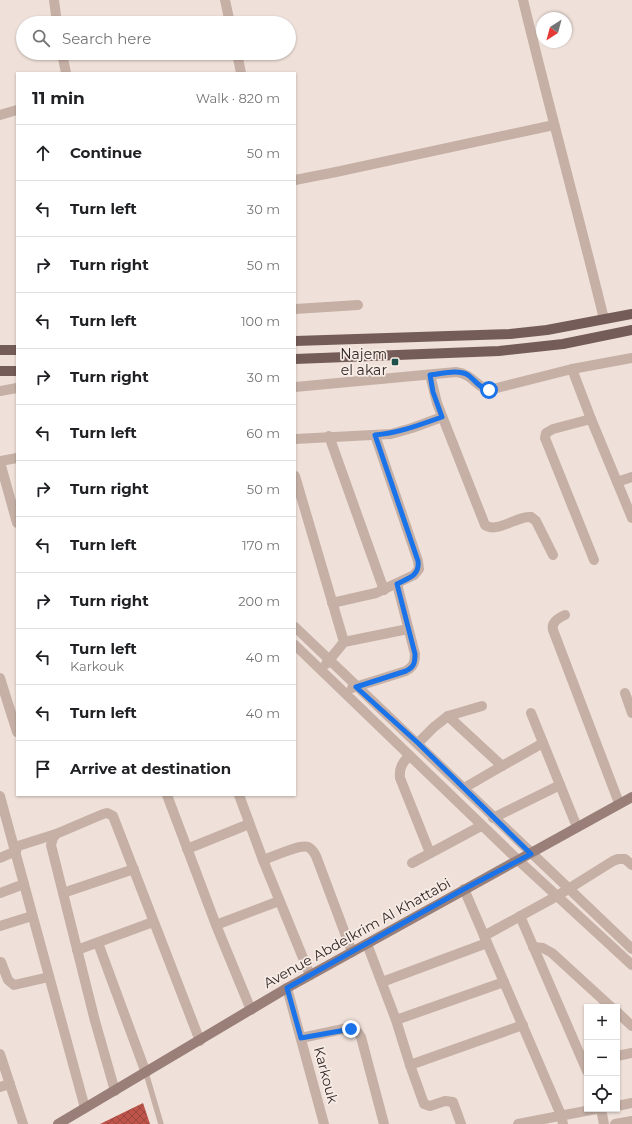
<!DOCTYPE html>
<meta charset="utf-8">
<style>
body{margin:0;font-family:Montserrat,sans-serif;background:#f6f6f6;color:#202124}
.controls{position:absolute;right:12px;bottom:12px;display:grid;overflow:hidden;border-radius:0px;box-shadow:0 1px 3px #0004}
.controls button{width:36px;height:36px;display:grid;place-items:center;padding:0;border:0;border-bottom:1px solid #e0e0e0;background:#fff;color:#202124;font:20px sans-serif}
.compass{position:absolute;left:536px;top:12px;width:36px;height:36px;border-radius:50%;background:#fff;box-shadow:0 1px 3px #0004;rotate:216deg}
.stop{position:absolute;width:12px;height:12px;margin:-9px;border:3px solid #1a73e8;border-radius:50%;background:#fff}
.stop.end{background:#1a73e8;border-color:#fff;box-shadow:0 1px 4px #0008}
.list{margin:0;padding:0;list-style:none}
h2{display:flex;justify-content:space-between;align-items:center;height:52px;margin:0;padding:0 16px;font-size:17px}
h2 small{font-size:13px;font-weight:400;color:#757577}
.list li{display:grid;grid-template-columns:26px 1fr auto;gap:12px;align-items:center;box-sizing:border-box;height:56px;padding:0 16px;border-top:1px solid #e0e0e0}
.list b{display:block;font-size:15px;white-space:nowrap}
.list p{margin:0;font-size:13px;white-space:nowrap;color:#757577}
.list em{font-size:13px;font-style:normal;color:#757577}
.icon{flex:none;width:22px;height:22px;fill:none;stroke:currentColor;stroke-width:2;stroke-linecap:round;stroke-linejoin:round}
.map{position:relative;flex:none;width:632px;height:1124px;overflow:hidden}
.search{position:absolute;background:#fff;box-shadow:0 1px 3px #0004;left:16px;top:16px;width:280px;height:44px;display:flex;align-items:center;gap:10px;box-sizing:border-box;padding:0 14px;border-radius:22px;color:#757577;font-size:15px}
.panel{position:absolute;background:#fff;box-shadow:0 1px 3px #0004;left:16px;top:72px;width:280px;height:724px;border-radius:0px}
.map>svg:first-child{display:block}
</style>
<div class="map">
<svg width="632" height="1124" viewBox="0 0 632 1124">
<defs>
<pattern id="building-cross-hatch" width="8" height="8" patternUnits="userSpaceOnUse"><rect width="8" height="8" fill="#bd5349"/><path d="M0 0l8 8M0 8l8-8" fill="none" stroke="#9a453d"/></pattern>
</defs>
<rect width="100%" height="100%" fill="#efe1d9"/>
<!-- building -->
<polygon fill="url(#building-cross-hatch)" points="143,1103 150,1124 100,1124"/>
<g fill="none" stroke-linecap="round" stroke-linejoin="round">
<!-- service -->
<polyline stroke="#c6b0a6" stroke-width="5.5" points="146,1073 161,1124"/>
<!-- minor -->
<g stroke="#c6b0a6" stroke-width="10">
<polyline points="54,0 57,23"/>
<polyline points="225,0 230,23"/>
<path d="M523,0C549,107 578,213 604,319"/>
<polyline points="62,53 66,73"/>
<polyline points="237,53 241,73"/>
<polyline points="0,115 17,110"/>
<polyline points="295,180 336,172 554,125"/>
<polyline points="295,309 358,305"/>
<polyline points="572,369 591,419 632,518"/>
<path d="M430,375L437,403L485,525C497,534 518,515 531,517L536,521L553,555"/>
<path d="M295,387L456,372C473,374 476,387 489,390L572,369L632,358"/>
<polyline points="0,391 17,388"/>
<polyline points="591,419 553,429 546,433 545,438 594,560"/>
<polyline points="329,436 384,590"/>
<polyline points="295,439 391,434 412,428 442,417"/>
<polyline points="0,461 17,458"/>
<polyline points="0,462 17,523"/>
<polyline points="295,476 344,642 326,664"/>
<polyline points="617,482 632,477"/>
<polyline points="332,603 376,593 414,575 419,569 418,561 375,435"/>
<path d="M565,615C558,618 551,622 553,630L619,803"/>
<path d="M295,627C408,734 519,842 632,949"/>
<polyline points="344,642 408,629"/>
<polyline points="295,645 518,860 632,965"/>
<polyline points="0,678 17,732"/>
<path d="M352,688L406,671C413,667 415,663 415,654L397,584"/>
<polyline points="625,693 632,713"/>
<polyline points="531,713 577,827"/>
<polyline points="448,716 502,766"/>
<polyline points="418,743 434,727 448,716 482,706"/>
<path d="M409,756C402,763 399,768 400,778L430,853"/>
<polyline points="464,788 502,766 543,743"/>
<polyline points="167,795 216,925 251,1010"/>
<polyline points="239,795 263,860 310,975"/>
<polyline points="0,796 85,1108"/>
<polyline points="493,818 560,785"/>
<polyline points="187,849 249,824"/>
<polyline points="0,858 16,851 18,846 56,834"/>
<path d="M263,860C273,857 299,844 308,847C312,849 314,852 316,856L352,952"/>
<polyline points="412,863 481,826"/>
<polyline points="464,889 561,1115 563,1124"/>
<polyline points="0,893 24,884"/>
<polyline points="63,893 134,869"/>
<polyline points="520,916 587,1071"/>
<polyline points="216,925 279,901"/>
<polyline points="0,926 32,916"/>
<polyline points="484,936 557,896 613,861 618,859 625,859 632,865"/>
<polyline points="98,943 146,1073"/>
<polyline points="367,944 396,1020 410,1065 424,1104 430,1106 445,1101 453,1102 461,1124"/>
<polyline points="533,947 543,948 552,953 611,1007"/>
<polyline points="77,950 153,922"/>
<polyline points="1,962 8,980 14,985 49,977"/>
<polyline points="382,982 487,943"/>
<polyline points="617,1012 632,1026"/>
<polyline points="396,1020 504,982"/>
<path d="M301,1038L348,1028C354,1029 358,1031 361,1037L384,1124"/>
<polyline points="0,1054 23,1124"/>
<polyline points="617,1056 632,1053"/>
<polyline points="410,1065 523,1025"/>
<polyline points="0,1087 10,1084"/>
<polyline points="115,1091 95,1021 51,845 53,838 56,834 103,814 107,813 113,816 200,1041"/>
<polyline points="617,1106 632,1103"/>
<polyline points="601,1109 604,1124"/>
<polyline points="518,1124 596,1109"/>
<polyline points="615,1124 632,1121"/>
</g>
<!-- tertiary -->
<polyline stroke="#c6b0a6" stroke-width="10" points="287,988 324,1124"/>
<!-- secondary -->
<polyline stroke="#997f78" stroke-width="10" points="58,1124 287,988 632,797"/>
<!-- primary -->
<g stroke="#745d58" stroke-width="10">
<polyline points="295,341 510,334 547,330 632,314"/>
<polyline points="0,350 17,350"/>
<polyline points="295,359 499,351 563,344 632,330"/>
<polyline points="0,371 17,371"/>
</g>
</g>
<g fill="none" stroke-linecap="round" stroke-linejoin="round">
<!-- route -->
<path stroke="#1a73e8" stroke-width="5" d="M351,1029L301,1038L287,988L464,889L531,854L418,743L356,687L406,671C414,667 415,663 415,654L397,584C408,578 420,576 418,561L375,435C399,433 419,425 442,417L433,392L430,375C441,374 458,369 468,375C475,380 480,389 489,390"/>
</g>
<!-- markers -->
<rect fill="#1f514d" stroke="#f7ece5" stroke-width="1.5" x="391" y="358" width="8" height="8" rx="2"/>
<g text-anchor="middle" stroke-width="3.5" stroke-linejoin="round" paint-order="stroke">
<!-- poi labels -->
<g font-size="14" fill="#332826" stroke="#f7ece5" text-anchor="end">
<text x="387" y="359">Najem<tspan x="387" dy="16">el akar</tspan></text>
</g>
<!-- street labels -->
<g font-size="14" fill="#332826" stroke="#f7ece5">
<text transform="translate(357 933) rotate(-29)" y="5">Avenue Abdelkrim Al Khattabi</text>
<text transform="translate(326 1075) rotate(75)" y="5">Karkouk</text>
</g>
</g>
</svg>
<div class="controls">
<button>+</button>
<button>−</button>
<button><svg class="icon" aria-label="locate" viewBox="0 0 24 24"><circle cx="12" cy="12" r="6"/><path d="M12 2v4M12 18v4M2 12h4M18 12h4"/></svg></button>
</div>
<svg class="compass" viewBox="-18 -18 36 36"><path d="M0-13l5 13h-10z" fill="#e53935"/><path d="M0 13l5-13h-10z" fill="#757577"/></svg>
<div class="stop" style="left:489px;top:390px"></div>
<div class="stop end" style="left:351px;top:1029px"></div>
<div class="search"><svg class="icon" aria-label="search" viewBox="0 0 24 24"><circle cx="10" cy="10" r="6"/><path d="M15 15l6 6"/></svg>Search here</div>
<section class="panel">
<h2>11 min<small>Walk · 820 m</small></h2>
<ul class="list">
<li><svg class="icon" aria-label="ahead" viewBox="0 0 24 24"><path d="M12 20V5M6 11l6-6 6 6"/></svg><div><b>Continue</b></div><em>50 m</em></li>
<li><svg class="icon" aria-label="left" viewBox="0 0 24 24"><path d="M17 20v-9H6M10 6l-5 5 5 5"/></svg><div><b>Turn left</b></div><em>30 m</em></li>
<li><svg class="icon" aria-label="right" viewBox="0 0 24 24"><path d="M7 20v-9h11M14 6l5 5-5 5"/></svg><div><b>Turn right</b></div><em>50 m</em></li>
<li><svg class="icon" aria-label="left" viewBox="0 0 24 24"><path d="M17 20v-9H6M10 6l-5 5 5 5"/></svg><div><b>Turn left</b></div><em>100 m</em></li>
<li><svg class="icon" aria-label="right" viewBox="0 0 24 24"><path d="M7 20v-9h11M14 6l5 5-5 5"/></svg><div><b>Turn right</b></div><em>30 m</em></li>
<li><svg class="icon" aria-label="left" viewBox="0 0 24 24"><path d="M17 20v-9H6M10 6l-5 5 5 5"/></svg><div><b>Turn left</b></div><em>60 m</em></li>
<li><svg class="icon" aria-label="right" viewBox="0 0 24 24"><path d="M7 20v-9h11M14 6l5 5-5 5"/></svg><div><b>Turn right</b></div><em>50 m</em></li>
<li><svg class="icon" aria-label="left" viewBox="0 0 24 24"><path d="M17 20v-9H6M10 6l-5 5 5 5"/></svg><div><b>Turn left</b></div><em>170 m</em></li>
<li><svg class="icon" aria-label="right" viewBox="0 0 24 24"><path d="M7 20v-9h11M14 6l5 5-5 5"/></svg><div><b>Turn right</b></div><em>200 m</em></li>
<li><svg class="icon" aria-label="left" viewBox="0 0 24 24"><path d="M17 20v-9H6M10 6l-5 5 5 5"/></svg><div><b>Turn left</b><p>Karkouk</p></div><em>40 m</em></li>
<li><svg class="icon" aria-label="left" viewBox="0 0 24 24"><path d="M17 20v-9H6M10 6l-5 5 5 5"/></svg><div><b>Turn left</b></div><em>40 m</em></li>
<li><svg class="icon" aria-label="arrive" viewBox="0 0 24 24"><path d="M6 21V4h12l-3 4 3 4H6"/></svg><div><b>Arrive at destination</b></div></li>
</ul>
</section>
</div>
